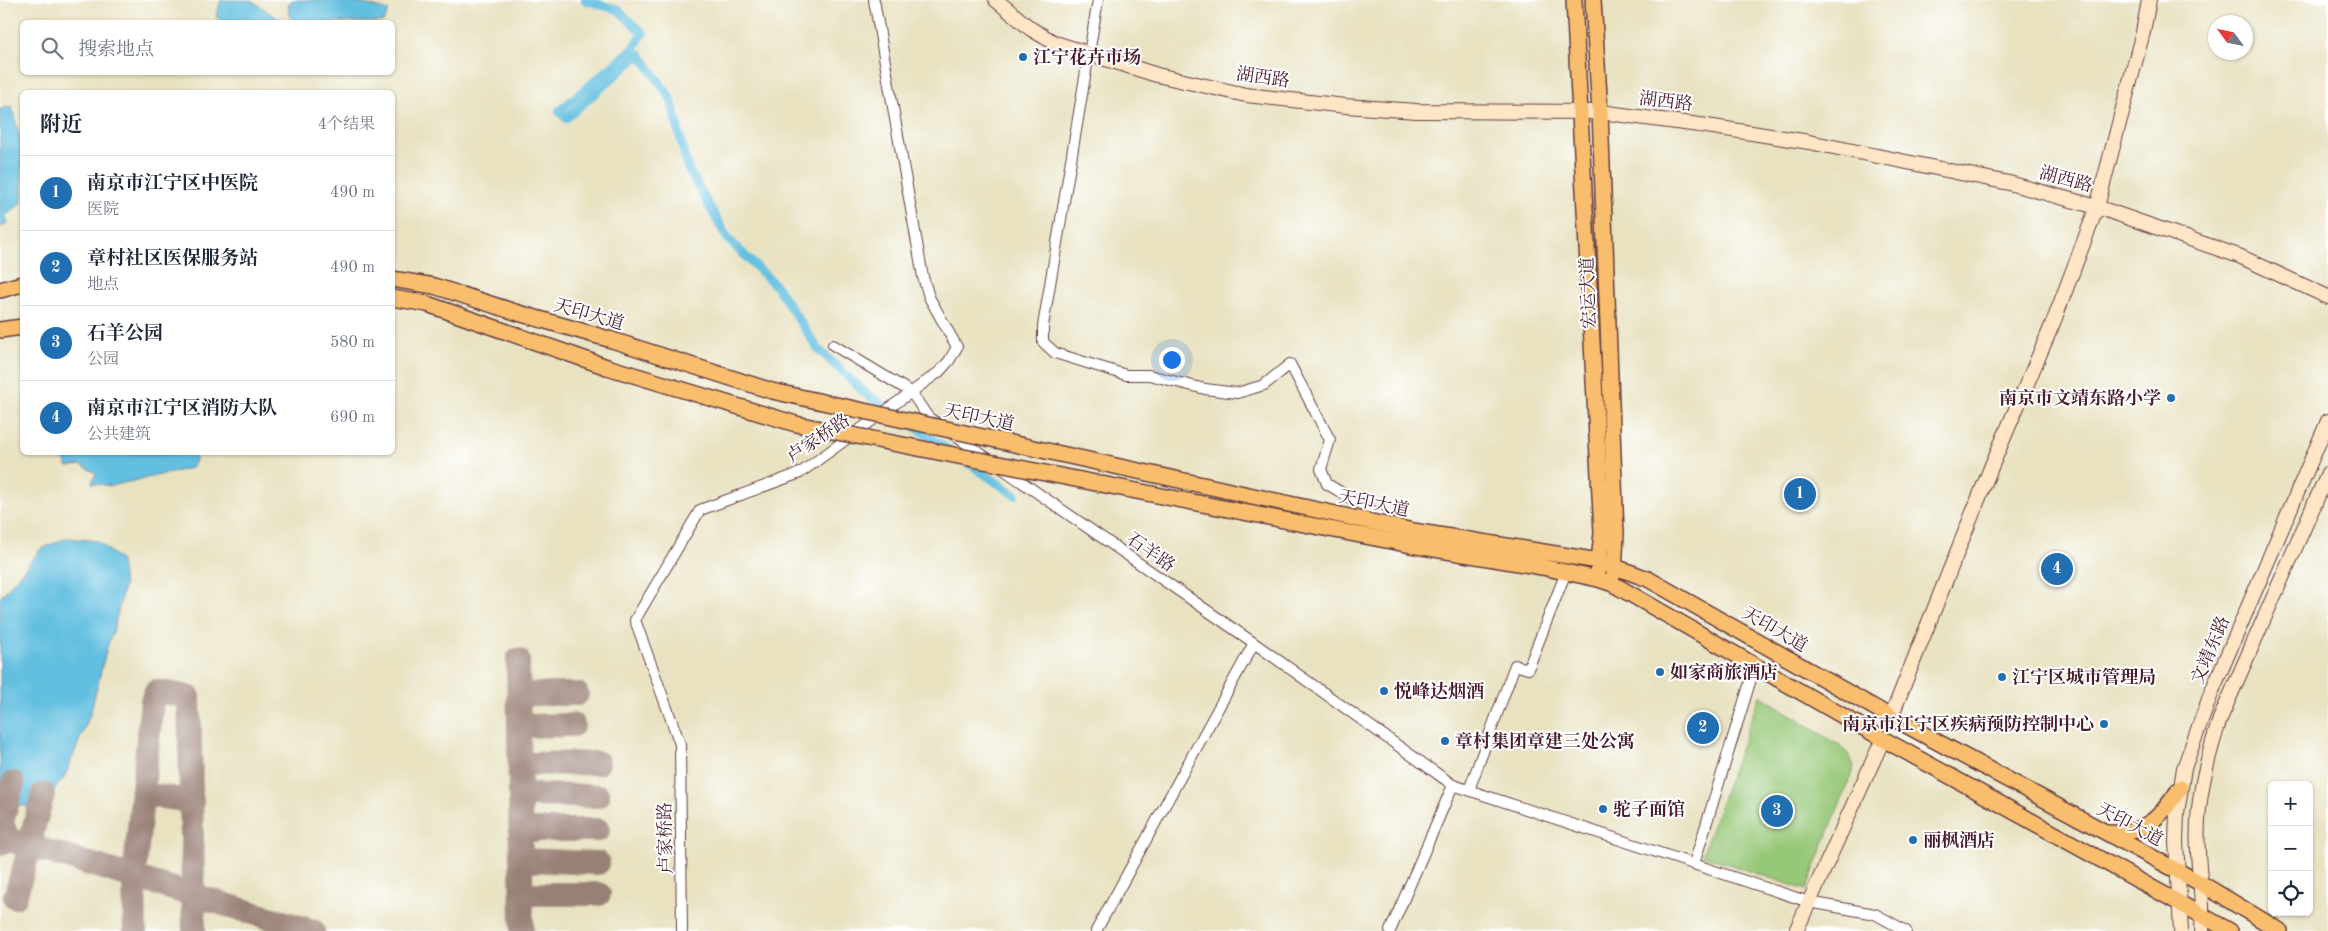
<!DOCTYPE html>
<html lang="zh">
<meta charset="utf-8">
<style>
body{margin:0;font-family:"Old Standard TT","Noto Serif SC",serif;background:#f2f2f3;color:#1f2937}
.controls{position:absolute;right:15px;bottom:15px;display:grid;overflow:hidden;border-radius:8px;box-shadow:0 1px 4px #0004}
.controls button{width:45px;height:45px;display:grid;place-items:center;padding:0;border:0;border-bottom:1px solid #e0e1e3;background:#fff;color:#1f2937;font:25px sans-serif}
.compass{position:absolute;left:2208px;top:15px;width:45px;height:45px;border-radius:50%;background:#fff;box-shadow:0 1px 4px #0004;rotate:303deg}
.you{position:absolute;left:1171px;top:359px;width:18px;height:18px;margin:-12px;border:4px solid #fff;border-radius:50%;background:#1a73e8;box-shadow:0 0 0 8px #1a73e833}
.badge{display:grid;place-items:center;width:32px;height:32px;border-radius:50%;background:#1f6fb2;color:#fff;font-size:16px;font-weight:700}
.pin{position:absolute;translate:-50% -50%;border:2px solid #fff;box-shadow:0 1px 5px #0006}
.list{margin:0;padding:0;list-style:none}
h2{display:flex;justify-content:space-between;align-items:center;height:65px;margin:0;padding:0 20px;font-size:21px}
h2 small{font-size:16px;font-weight:400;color:#747a83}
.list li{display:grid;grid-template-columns:32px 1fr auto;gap:15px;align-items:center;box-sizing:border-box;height:75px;padding:0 20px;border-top:1px solid #e0e1e3}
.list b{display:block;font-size:19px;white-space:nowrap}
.list p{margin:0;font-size:16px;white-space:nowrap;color:#747a83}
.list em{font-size:16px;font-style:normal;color:#747a83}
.icon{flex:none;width:28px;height:28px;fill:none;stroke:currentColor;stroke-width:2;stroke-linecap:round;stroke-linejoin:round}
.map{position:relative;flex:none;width:2328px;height:931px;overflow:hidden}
.search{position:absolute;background:#fff;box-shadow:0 1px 4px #0004;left:20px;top:20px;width:375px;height:55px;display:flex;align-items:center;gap:12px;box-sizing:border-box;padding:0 18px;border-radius:8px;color:#747a83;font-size:19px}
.panel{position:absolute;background:#fff;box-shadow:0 1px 4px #0004;left:20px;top:90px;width:375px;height:365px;border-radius:8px}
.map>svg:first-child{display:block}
</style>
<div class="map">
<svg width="2328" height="931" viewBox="0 0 2328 931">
<rect width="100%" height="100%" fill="#fff"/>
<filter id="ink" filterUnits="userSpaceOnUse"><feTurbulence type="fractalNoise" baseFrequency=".02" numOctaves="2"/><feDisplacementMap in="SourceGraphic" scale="10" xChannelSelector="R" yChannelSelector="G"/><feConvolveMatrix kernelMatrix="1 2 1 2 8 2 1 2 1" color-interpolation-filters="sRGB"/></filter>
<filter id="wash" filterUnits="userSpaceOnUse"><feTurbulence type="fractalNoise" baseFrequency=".0096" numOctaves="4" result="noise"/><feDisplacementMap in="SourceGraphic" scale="20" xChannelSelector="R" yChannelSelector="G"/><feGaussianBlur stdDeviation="1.12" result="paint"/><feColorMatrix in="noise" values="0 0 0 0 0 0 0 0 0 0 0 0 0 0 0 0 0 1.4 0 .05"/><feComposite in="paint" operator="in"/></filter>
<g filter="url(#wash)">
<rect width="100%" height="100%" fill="#e8e2c1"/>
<!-- green -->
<polygon fill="#97c878" stroke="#707452" points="1760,695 1840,746 1849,755 1854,767 1806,890 1702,855"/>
<!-- water -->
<g fill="#62bfe0" stroke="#566f86">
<polygon points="221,0 251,0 283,22 224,22 216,17"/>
<path d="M292,0C325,0 359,0 389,11L383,22H297L290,17L288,5Z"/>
<polygon points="12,106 22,146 22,203 5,216 8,222 0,228 0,109"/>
<polygon points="60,453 196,453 195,461 191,468 111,486 92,483 96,473 81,465 68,467"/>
<polygon points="67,538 98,541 121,561 124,586 113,632 107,647 90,715 64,778 45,801 28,806 0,805 0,598 41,549"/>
</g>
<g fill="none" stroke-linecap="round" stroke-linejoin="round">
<!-- canal -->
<g stroke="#62bfe0" stroke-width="9">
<polyline points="585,0 618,10 643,33 634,48 559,111 566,118 640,54 671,99 688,169 728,239 777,287 818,349 864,392 893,412"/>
<polyline points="912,425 951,452"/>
<polyline points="964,460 1015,495"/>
</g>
<!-- taxiway -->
<g stroke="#998076" stroke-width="24">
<polyline points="518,660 522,931"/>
<polyline points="519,694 577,694"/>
<polyline points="519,726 573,725"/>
<polyline points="520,764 598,763"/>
<polyline points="142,794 192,801"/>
<polyline points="520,795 598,796"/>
<polyline points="521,830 598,830"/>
<polyline points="0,837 313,931"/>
<polyline points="0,844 8,840 2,822 13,783"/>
<polyline points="521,860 598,863"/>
<polyline points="522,894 599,894"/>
<polyline points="15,897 28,854 34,848 32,833 43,794"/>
<polyline points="135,931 134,877 152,701 156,691 189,697 194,931"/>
</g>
</g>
</g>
<g filter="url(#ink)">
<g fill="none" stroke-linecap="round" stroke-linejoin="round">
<!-- street casing -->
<g stroke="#623c42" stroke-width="12">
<g id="street">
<polyline points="1098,0 1043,326 1043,342 1055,353 1126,375 1149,375 1205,389 1237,393 1264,385 1290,364 1330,440 1321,469 1327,484 1391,522"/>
<polyline points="833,345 911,392 928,417 1254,643 1453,785 1809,902 1875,914 1906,931"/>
<polyline points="1469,790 1515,665 1528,669 1566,572"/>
<polyline points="1694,864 1755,666"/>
<polyline points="682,931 680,744 635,620 700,510 800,473 939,372 949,361 957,347 929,297 923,277 874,0"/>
<polyline points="1096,931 1254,643"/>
<polyline points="1390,931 1453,785"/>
</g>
</g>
<!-- secondary casing -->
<g stroke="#623c42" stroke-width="16">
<g id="secondary">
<polyline points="996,0 1031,29 1055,43 1157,75 1246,95 1346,106 1416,111 1600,112 1707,126 1809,142 2009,183 2097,207 2239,256 2328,297"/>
<polyline points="1891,717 1992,465 2053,323 2097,207 2143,32 2149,0"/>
<polyline points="1796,931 1883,739"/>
<polyline points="2181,931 2176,841 2177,813 2184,768 2212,691 2328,421"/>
<path d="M2202,931C2204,904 2199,878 2198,851C2195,805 2206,762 2220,719L2328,473"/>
</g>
</g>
<!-- primary casing -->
<g stroke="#623c42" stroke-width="18">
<g id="primary">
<polyline points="1574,0 1602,533 1598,570"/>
<polyline points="1593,0 1600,112 1616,534 1614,573"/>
<polyline points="392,279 434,286 515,312 612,340"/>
<polyline points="0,290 22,284"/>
<polyline points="392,298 427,304 607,367"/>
<polyline points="0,330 22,327"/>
<path d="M2108,833C2145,835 2161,817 2180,788"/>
<polyline points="2230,931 1883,739 1613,584 1598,579 1542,567 1411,545 1413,531 1599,561 1648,579 1891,717 2202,884 2280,931"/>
</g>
</g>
<!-- street -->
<use href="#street" stroke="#fff" stroke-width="10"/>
<!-- secondary -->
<use href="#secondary" stroke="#fde5c5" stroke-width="14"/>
<!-- primary -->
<use href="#primary" stroke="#f9be6d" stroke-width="15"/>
<!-- primary-bridge casing -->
<g stroke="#623c42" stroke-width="18" stroke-linecap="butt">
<g id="primary-bridge">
<polyline points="612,340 772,391 1413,531"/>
<polyline points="607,367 796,424 1411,545"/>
</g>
</g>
<!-- primary-bridge -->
<use href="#primary-bridge" stroke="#f9be6d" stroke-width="15"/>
</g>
</g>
<!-- markers -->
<g fill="#1f6fb2" stroke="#fff" stroke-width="2">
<circle cx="1023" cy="57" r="5"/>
<circle cx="2171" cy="398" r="5"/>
<circle cx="1660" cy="672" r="5"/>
<circle cx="2002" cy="677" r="5"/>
<circle cx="1384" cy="691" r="5"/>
<circle cx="2104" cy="724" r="5"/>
<circle cx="1445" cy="741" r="5"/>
<circle cx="1603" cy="809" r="5"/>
<circle cx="1913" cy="840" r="5"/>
</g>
<g text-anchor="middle" stroke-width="4" stroke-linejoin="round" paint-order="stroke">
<!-- poi labels -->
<g font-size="18" font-weight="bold" fill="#4a1f2b" stroke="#fff" text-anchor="start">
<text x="1033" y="63">江宁花卉市场</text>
<text x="2161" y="404" text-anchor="end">南京市文靖东路小学</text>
<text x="1670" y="678">如家商旅酒店</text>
<text x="2012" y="683">江宁区城市管理局</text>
<text x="1394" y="697">悦峰达烟酒</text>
<text x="2094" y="730" text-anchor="end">南京市江宁区疾病预防控制中心</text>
<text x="1455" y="747">章村集团章建三处公寓</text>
<text x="1613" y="815">驼子面馆</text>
<text x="1923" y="846">丽枫酒店</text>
</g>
<!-- street labels -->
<g font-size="18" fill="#4a1f2b" stroke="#fff">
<text transform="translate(1263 77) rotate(8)" y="6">湖西路</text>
<text transform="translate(1666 101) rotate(7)" y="6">湖西路</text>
<text transform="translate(2066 179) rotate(15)" y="6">湖西路</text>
<text transform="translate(1588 293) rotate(-92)" y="6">宏运大道</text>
<text transform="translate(589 314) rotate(16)" y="6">天印大道</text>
<text transform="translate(979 417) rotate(12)" y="6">天印大道</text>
<text transform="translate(818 438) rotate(-34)" y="6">卢家桥路</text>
<text transform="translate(1374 503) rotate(12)" y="6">天印大道</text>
<text transform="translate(1151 552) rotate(35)" y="6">石羊路</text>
<text transform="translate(1775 629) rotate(30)" y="6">天印大道</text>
<text transform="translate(2210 650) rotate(-67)" y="6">文靖东路</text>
<text transform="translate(2130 824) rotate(28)" y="6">天印大道</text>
<text transform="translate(665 838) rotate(-91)" y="6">卢家桥路</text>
</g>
</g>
</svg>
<div class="controls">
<button>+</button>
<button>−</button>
<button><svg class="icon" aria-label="locate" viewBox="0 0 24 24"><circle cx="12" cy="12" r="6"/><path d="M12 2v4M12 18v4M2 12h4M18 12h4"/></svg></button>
</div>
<svg class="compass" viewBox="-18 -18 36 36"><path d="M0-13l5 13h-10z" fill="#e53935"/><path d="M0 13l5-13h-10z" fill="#747a83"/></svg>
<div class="you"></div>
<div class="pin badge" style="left:1800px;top:494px">1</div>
<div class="pin badge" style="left:1703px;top:728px">2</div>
<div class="pin badge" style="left:1777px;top:811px">3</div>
<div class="pin badge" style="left:2057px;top:569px">4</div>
<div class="search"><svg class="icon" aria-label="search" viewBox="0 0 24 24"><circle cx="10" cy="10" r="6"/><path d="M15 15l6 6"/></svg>搜索地点</div>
<section class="panel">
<h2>附近<small>4个结果</small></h2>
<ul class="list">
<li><span class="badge">1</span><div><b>南京市江宁区中医院</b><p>医院</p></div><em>490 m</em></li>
<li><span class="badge">2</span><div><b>章村社区医保服务站</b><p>地点</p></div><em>490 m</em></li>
<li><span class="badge">3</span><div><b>石羊公园</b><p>公园</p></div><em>580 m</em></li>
<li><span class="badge">4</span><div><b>南京市江宁区消防大队</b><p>公共建筑</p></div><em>690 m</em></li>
</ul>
</section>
</div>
